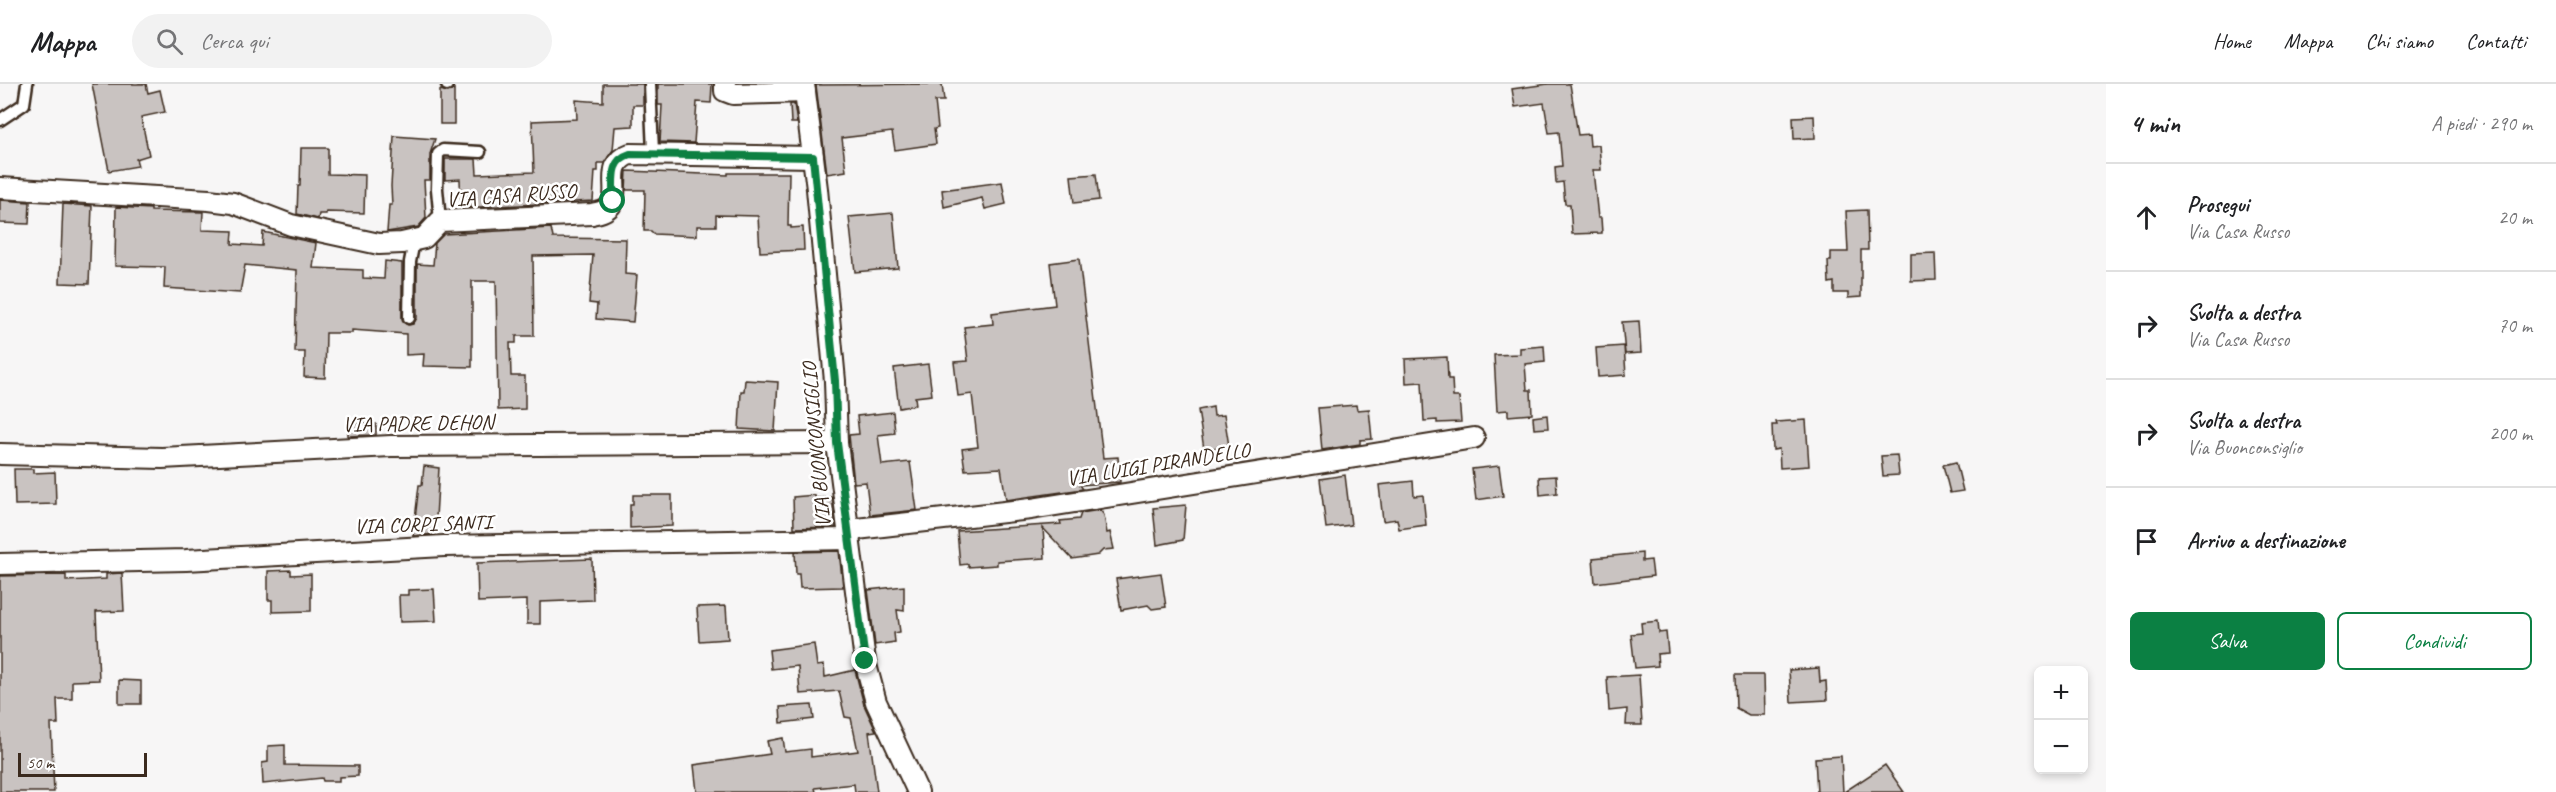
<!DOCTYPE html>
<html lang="it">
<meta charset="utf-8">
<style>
body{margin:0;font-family:Caveat,sans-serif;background:#f2f2f2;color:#202124}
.controls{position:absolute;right:18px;bottom:18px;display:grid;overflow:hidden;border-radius:9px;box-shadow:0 3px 9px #0003}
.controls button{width:54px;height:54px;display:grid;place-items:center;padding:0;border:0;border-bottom:2px solid #e0e0e0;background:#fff;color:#202124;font:30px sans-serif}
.scale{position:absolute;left:18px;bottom:15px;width:129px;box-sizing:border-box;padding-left:6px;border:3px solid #3b2a1e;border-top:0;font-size:16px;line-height:21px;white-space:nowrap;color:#3b2a1e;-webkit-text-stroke:4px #fff;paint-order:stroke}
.stop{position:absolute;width:18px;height:18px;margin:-14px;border:4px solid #0b8043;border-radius:50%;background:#fff}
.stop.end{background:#0b8043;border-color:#fff;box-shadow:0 2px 6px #0008}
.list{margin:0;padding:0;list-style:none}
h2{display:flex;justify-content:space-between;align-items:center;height:78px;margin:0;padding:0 24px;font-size:26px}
h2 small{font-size:20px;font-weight:400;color:#757577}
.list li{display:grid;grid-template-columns:39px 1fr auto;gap:18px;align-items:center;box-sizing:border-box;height:108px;padding:0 24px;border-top:2px solid #e0e0e0}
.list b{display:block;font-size:22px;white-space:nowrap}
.list p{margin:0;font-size:20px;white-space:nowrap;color:#757577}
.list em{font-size:20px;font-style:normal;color:#757577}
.actions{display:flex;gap:12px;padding:18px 24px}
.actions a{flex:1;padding:14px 0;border:2px solid #0b8043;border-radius:9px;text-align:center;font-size:21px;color:#0b8043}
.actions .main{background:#0b8043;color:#fff}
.icon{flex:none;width:33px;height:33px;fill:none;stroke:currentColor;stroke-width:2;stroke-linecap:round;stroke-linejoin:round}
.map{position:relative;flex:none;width:2106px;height:708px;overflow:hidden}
header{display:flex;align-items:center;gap:36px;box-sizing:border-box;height:84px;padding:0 30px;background:#fff;border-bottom:2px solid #e0e0e0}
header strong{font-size:28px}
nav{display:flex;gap:33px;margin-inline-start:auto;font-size:21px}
.search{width:420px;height:54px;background:#f2f2f2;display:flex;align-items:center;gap:15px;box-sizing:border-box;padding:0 21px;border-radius:33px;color:#757577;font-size:22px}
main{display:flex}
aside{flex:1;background:#fff}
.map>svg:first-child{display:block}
</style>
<header>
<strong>Mappa</strong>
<div class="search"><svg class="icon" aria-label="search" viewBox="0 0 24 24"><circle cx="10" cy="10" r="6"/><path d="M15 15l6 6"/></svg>Cerca qui</div>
<nav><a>Home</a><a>Mappa</a><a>Chi siamo</a><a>Contatti</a></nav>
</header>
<main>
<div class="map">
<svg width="2106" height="708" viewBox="0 0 2106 708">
<rect width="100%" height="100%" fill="#f7f6f6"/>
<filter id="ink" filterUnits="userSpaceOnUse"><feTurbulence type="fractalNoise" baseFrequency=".0167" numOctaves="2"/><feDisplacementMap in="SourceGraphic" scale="12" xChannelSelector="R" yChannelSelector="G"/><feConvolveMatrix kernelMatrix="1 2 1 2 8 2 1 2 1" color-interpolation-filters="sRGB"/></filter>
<g filter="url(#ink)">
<!-- building -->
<g fill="#c9c3c1" stroke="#3b2a1e" stroke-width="1.5">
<polygon points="92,0 146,0 148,9 160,6 165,28 141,33 149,71 136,75 138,82 109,87"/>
<polygon points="603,0 643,0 643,21 633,21 633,42 615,43 613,66 604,79 598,79 598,87 595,87 593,117 461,124 460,95 445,96 445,75 476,75 477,90 534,88 532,37 577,35 576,16 603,18"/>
<polygon points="658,0 712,0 711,19 697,18 694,59 660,58 662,21 658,21"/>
<polygon points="942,0 944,17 935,17 938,44 934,45 936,60 895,66 892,48 842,54 846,87 827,90 816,1"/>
<polygon points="1548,0 1570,0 1578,51 1589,50 1590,62 1599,61 1601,86 1593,86 1598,134 1601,134 1602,149 1572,150 1570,120 1565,120 1563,98 1556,99 1555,83 1562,82 1559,48 1549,49 1544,19 1515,23 1512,5"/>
<polygon points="454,5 454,40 440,40 440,6 448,8"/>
<polygon points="790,20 794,20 797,39 791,39"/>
<polygon points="1814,32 1815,54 1794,55 1793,33"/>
<polygon points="394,52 435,55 430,70 430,96 424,96 426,134 418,143 387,148 389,121 392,121 391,102"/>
<polygon points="301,64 328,64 328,90 365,91 364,129 326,128 326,130 319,130 318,135 297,130 298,102 300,102"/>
<polygon points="627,87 728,91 728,89 789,89 788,142 791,142 791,144 803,143 804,166 760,168 758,132 716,131 716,142 697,142 697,152 654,150 651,147 644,147 645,106 626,106"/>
<polygon points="1096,90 1099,116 1074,119 1071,92"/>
<polygon points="1002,98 1006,120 985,125 982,114 944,123 942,106"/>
<polygon points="0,116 30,118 29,140 0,139"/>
<polygon points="63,120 92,122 89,200 60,199"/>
<polygon points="116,123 151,125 151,127 203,128 202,146 233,147 232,160 262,162 263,148 316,159 313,184 363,186 363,194 384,195 385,177 402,179 402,234 403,238 408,241 413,240 417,234 417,180 433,181 435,159 444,150 551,144 553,154 626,155 625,190 637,191 633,238 596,235 597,220 589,219 593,171 533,172 534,252 516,252 516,259 510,259 511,292 525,292 525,325 498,326 496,197 472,197 472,283 423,282 424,270 406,271 406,250 352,246 352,249 326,249 325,294 304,293 305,268 295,268 297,186 245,181 240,209 164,204 165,183 115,182"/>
<polygon points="1867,126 1868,166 1861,166 1861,213 1848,214 1848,209 1834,209 1834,198 1829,199 1828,177 1831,177 1831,168 1848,168 1846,127"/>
<polygon points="893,129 898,184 855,188 849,133"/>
<polygon points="1935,169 1936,196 1911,197 1911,170"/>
<polygon points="1079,175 1103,374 1118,373 1120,398 1080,401 1083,405 1006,416 1001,384 965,386 962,365 978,363 972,310 958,312 954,278 968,277 964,243 993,240 992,229 1055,221 1050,179"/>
<polygon points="1639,237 1641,269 1625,270 1622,238"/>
<polygon points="1544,262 1545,278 1525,280 1527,306 1531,306 1532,330 1508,332 1508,326 1497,327 1494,271 1520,270 1520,264"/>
<polygon points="1624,262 1626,291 1598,293 1596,264"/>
<polygon points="1447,273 1448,295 1452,295 1453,313 1459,313 1461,338 1437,339 1437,336 1424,337 1422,298 1406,299 1405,275"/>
<polygon points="928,280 932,311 915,313 916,321 899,324 894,284"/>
<polygon points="745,296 778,298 775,347 739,345 741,307 744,307"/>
<polygon points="1356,321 1357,326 1369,325 1372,355 1360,356 1360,360 1322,366 1318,324"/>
<polygon points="1213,323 1214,332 1224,331 1229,362 1204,365 1198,326"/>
<polygon points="893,328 895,349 878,351 882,381 910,378 917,426 870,431 866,398 854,399 849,351 859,350 857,332"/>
<polygon points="1547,331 1548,344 1534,345 1533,333"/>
<polygon points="1806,336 1809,382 1780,384 1779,365 1773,366 1772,341 1777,341 1776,338"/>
<polygon points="348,339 376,340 376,351 348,352"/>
<polygon points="1897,371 1899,391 1883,392 1881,372"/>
<polygon points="1956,378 1963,407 1950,409 1943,381"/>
<polygon points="424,382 439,384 435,450 413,452 419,401 422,401"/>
<polygon points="1499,382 1503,412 1476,416 1472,385"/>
<polygon points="14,385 33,385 33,389 55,388 56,420 15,421"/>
<polygon points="1345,391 1351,441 1326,444 1320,395"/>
<polygon points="1556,392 1557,409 1540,411 1539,393"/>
<polygon points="1413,397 1414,412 1423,411 1426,441 1399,445 1397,435 1383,437 1379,401"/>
<polygon points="633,411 672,411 672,442 630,444 630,420 633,420"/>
<polygon points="815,411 815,414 832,413 836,443 794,444 793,413"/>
<polygon points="1186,421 1183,456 1157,461 1153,424"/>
<polygon points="1100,426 1104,431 1107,449 1110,448 1114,465 1103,466 1098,471 1072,475 1043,444 1045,474 997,477 997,481 968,483 968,480 960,481 957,447 1061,440 1060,437 1079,435 1081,429"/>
<polygon points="839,467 843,503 800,504 799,490 796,490 795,468"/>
<polygon points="1642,469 1642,477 1651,476 1653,492 1595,499 1593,474"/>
<polygon points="592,475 593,516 540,518 540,540 527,540 527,516 478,518 477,479"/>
<polygon points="291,486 291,491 311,490 311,527 272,528 272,516 268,516 268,487"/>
<polygon points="122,489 124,527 96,528 99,596 72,597 72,615 57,615 58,640 51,640 54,708 0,708 0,492 66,491 66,497 106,495 106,490"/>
<polygon points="1161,489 1166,523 1152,525 1148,521 1121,526 1116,495"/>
<polygon points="904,502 904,527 897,526 900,548 894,549 895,558 875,561 868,506"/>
<polygon points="434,505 436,537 400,538 399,511 408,511 408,506"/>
<polygon points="726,522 728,555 699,557 697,523"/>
<polygon points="1658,537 1659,549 1666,548 1668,569 1657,570 1658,582 1635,584 1631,550 1642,549 1641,539"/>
<polygon points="814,560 817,582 824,581 825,593 855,586 864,621 876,647 869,648 877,708 855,708 854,700 815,704 816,708 697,708 694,681 770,670 767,657 783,654 785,668 811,665 811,673 858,667 851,634 845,633 839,607 800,610 798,582 771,585 769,566"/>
<polygon points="1819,584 1820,598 1826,597 1827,616 1791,618 1789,586"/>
<polygon points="1639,591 1642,641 1626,641 1627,625 1609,627 1607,593"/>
<polygon points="1735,591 1764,591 1765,631 1749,631 1736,624"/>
<polygon points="119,596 141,597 141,620 119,620"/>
<polygon points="812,621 814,635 781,639 780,623"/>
<polygon points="285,661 285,681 358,682 358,692 339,693 339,697 323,697 322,694 263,700 262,679 268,678 268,662"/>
<polygon points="1841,672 1843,708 1817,708 1815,674"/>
<polygon points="1885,681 1904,708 1844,708"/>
</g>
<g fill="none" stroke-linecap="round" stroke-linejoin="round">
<!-- lane casing -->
<g stroke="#3b2a1e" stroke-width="15">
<g id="lane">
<polyline points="650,0 653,68"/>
<polyline points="447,1 447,0"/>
<polyline points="0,36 24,20 27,0"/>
<polyline points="440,137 437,105 438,70 443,66 480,68"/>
<polyline points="409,234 410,178 414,157"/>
</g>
</g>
<!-- street casing -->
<g stroke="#3b2a1e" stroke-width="24">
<g id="street">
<polyline points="725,0 725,7 733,10 805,8"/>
<polyline points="804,0 817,105 835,297 837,359 865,577 876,618 918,708"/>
<path d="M0,104L209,116L233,119L291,141L379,160L402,159L424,154L440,137L592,130C596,129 602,128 605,126C627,114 599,81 630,70L813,73"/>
<polyline points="0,370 162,374 391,362 837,359"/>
<polyline points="848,446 1031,425 1474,354"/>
<polyline points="0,480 186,476 444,462 849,455"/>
</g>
</g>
<!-- lane -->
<use href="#lane" stroke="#fff" stroke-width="10"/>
<!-- street -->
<use href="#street" stroke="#fff" stroke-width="20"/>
</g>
</g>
<g fill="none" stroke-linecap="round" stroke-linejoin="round" filter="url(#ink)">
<!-- route -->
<path stroke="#0b8043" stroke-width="8" d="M613,117C614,97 608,77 630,70L813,73L835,297L837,359L865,577"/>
</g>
<g text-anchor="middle" stroke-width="5" stroke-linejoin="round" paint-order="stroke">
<!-- street labels -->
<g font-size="21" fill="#3b2a1e" stroke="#fff">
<text transform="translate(511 111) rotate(-4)" y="7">VIA CASA RUSSO</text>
<text transform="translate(418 339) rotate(-1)" y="7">VIA PADRE DEHON</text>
<text transform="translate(816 361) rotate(-95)" y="7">VIA BUONCONSIGLIO</text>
<text transform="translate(1158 380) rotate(-9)" y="7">VIA LUIGI PIRANDELLO</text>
<text transform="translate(423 440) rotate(-2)" y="7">VIA CORPI SANTI</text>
</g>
</g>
</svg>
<div class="controls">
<button>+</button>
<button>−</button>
</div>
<div class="scale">50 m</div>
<div class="stop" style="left:613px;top:117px"></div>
<div class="stop end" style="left:865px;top:577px"></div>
</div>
<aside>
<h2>4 min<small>A piedi · 290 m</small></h2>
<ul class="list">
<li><svg class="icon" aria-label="ahead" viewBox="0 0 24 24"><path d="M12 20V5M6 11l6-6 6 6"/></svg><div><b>Prosegui</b><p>Via Casa Russo</p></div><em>20 m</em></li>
<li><svg class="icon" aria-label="right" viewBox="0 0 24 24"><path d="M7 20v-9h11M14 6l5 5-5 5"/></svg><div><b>Svolta a destra</b><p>Via Casa Russo</p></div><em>70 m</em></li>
<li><svg class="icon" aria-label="right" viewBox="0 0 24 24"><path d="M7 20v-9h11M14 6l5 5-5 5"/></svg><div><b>Svolta a destra</b><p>Via Buonconsiglio</p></div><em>200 m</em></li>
<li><svg class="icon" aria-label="arrive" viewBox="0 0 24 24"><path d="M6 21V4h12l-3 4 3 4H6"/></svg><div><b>Arrivo a destinazione</b></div></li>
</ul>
<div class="actions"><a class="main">Salva</a><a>Condividi</a></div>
</aside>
</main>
